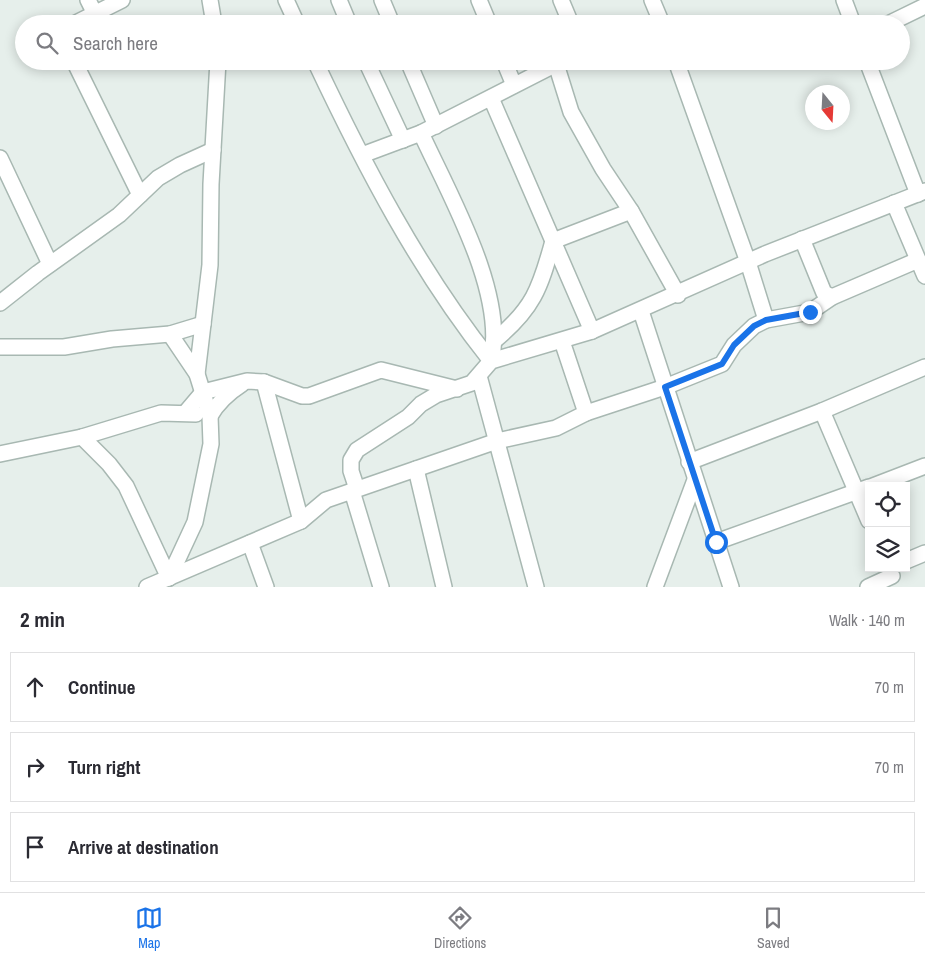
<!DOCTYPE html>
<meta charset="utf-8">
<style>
body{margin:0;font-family:"Archivo Narrow",sans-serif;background:#f2f2f3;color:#2b2b33}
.controls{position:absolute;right:15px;bottom:15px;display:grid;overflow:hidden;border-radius:0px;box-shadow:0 2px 12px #0003}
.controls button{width:45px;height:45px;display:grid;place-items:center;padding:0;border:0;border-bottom:1px solid #e1e1e2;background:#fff;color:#2b2b33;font:25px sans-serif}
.compass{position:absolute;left:805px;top:85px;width:45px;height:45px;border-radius:50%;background:#fff;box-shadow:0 2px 12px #0003;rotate:162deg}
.stop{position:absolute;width:15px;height:15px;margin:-11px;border:4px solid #1a73e8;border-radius:50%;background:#fff}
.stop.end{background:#1a73e8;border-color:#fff;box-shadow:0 1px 5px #0008}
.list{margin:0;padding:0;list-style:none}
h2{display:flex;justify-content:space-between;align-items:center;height:65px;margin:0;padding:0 20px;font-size:21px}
h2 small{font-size:16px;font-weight:400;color:#7c7c81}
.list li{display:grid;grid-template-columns:32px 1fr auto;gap:15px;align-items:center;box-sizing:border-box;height:70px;margin:0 10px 10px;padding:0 10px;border:1px solid #e1e1e2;border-radius:0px}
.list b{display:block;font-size:19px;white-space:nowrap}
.list em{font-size:16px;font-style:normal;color:#7c7c81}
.icon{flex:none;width:28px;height:28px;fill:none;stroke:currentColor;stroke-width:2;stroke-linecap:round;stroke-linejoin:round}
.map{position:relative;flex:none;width:925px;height:587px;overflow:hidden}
.search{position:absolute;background:#fff;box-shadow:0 2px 12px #0003;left:15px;right:15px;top:15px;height:55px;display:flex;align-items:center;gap:12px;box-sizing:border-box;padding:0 18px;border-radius:28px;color:#7c7c81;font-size:19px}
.sheet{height:305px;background:#fff}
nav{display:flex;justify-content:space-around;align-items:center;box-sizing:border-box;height:70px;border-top:1px solid #e1e1e2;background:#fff;font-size:14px;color:#7c7c81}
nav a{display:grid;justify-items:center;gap:2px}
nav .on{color:#1a73e8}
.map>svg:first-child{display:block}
</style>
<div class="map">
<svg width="925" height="587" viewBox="0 0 925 587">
<rect width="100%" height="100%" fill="#e6efeb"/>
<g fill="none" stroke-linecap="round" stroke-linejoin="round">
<!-- street casing -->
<g stroke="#a8b8b2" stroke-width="18">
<g id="street">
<polyline points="88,0 95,14"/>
<polyline points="210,0 214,24"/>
<polyline points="286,0 297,24"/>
<polyline points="339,0 349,24"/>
<polyline points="382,0 392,24"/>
<polyline points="479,0 489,24"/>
<polyline points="561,0 571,24"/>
<polyline points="652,0 662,24"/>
<polyline points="844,0 853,24"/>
<polyline points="74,24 122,0"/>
<polyline points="888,24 925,6"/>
<polyline points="74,61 140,195"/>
<path d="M315,61C364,165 419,271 491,361"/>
<polyline points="366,61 403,140"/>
<polyline points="408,61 436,126"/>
<polyline points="504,61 514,85"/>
<polyline points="676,61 748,262 766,320"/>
<polyline points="867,61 918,194"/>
<polyline points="556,64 571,112 603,169 631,211 678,295"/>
<polyline points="491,98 592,331"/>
<path d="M421,133C449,194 507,294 491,361"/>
<polyline points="362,155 421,133 562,61"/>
<polyline points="0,158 50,264"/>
<polyline points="894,203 925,276"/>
<polyline points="802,239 824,293 832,297"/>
<polyline points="0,303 38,273 119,215 158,178 180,165 213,150"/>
<polyline points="641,311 731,587"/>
<path d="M494,341C533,309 540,289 553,241L631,211"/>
<polyline points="562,341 586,413"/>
<polyline points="0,347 64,347 112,339 170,334 203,324"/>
<polyline points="197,374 210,265 211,184 218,61"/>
<polyline points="479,376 536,587"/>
<polyline points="264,382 301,521"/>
<polyline points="822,411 869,521"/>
<polyline points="186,412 203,392 247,381 264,382 302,396 309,396 381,370 457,389"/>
<path d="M210,416C218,402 228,393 242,384"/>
<polyline points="82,437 109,464 126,486 169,578"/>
<polyline points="0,454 82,437 161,413 196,414"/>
<polyline points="689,462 822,411 925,367"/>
<polyline points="416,469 444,587"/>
<polyline points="873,486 925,466"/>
<polyline points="357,489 351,471 351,460 357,450 408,417 421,404 436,395 472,383 491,361 592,331 765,254 925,191"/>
<polyline points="352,491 381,587"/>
<polyline points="716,542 869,487"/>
<polyline points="250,543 266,587"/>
<polyline points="906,561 925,553"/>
<polyline points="169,578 195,522 211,444 210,416 197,374 170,334"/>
<polyline points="147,587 301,521 326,500 497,441 556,428 586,413 665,387 722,364 734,345 754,326 766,320 810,312 832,297 918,260"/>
<polyline points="655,587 695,480"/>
<polyline points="868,587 892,576"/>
</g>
</g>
<!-- street -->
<use href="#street" stroke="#fff" stroke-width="15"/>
</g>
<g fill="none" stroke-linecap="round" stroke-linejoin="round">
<!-- route -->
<polyline stroke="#1a73e8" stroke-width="6" points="716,542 665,387 722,364 734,345 754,326 766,320 810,312"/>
</g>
</svg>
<div class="controls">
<button><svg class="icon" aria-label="locate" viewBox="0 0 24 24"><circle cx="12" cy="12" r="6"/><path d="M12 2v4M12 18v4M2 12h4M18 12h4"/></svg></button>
<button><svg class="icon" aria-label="layers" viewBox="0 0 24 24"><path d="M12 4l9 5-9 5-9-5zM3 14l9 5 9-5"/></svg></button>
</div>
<svg class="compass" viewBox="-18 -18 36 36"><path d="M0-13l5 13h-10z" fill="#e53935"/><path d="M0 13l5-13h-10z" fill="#7c7c81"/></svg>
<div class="stop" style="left:716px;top:542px"></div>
<div class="stop end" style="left:810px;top:312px"></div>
<div class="search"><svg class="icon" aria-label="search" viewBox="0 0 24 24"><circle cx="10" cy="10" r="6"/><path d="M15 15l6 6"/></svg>Search here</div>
</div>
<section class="sheet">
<h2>2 min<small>Walk · 140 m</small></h2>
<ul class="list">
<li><svg class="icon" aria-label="ahead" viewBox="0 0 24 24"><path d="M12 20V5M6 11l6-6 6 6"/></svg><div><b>Continue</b></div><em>70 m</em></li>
<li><svg class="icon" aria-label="right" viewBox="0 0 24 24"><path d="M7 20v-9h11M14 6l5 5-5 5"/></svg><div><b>Turn right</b></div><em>70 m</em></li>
<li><svg class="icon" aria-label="arrive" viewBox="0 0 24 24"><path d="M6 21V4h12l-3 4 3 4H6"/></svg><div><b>Arrive at destination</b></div></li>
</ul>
</section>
<nav>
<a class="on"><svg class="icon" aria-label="map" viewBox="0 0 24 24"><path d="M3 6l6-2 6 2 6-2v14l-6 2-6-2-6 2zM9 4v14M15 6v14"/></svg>Map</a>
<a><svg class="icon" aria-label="directions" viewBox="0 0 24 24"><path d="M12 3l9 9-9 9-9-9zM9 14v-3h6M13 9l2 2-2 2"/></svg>Directions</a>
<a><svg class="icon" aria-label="saved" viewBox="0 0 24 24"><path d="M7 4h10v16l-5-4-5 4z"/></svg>Saved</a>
</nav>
